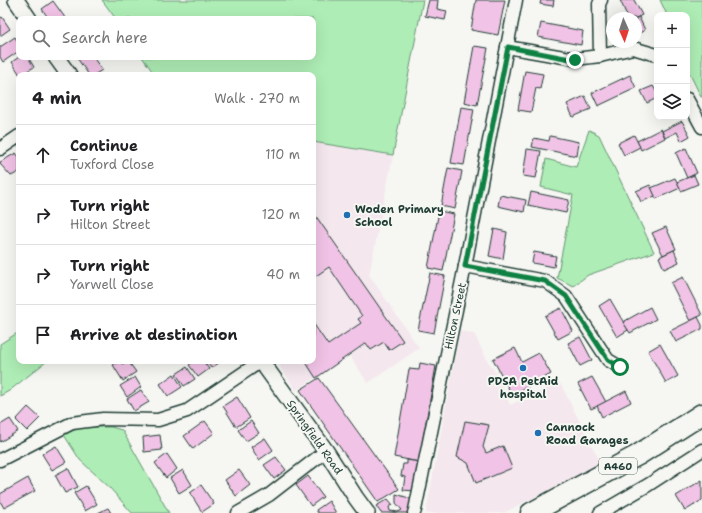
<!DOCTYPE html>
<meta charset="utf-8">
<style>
body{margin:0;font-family:"Shantell Sans",sans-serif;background:#f2f2f2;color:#202124}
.controls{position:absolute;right:12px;top:12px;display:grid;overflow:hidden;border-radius:8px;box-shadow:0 4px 16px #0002}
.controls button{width:36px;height:36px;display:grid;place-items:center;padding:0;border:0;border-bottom:1px solid #e0e0e0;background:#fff;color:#202124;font:20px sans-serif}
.compass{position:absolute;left:606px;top:12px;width:36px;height:36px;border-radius:50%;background:#fff;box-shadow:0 4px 16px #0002;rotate:177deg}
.stop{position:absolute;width:12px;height:12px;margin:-9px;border:3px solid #0b8043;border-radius:50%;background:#fff}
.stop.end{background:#0b8043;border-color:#fff;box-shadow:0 1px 4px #0008}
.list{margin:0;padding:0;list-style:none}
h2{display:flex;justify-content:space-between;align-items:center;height:52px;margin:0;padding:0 16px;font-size:17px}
h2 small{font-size:13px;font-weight:400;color:#757577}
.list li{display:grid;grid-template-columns:26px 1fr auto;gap:12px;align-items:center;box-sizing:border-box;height:60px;padding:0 16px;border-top:1px solid #e0e0e0}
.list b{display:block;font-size:15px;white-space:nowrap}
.list p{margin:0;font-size:13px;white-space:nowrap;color:#757577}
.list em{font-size:13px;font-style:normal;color:#757577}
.icon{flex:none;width:22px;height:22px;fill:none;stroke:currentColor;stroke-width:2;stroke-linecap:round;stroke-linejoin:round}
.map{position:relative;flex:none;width:702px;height:513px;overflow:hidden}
.search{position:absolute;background:#fff;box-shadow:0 4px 16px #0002;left:16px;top:16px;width:300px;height:44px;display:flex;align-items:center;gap:10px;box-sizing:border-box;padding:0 14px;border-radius:8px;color:#757577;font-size:15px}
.panel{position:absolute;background:#fff;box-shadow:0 4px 16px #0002;left:16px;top:72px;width:300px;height:292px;border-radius:8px}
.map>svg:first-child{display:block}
</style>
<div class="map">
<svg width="702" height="513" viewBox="0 0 702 513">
<rect width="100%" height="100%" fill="#f6f6f2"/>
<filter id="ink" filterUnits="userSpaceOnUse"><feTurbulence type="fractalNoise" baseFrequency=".025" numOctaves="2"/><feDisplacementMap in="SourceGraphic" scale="8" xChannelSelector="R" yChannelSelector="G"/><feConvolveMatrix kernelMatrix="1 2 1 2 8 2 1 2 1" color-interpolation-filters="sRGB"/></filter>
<g filter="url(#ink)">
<!-- built -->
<g fill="#f4e7ee">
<polygon points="313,142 393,155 369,275 419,348 368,383 350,356 296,390 276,361 313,361"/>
<polygon points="460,331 474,334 487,360 497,374 510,405 560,383 601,464 503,513 426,513"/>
</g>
<!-- green -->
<g fill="#aeedb5" stroke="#669574">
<polygon points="102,0 423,0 393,155 313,142 313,75 155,75 142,57 313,57 313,19 116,19"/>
<polygon points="660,0 702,0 702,97 701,97 687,68 687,15 667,15"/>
<polygon points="589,130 599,135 654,252 588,275 573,286 557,278 573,195 541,187 546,159 576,167"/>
<polygon points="19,332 19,361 47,361 9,391 0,396 0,344"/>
<polygon points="95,427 111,427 122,430 169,513 132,513 109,487 80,460 64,435 65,433 81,428"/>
</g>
<!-- building -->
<g fill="#f1c3e6" stroke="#1f3d34">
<polygon points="429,0 438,0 437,9 447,11 445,20 425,16"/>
<polygon points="476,0 505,0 498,35 471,30"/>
<polygon points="541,0 554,0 553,6 540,4"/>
<polygon points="620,0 634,0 642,15 636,18 628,18"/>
<polygon points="53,1 66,19 49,19 42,9"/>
<polygon points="2,17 10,29 0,36 0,18"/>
<polygon points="639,17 645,30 636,35 636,18"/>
<polygon points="541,23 583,31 581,45 538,37"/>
<polygon points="15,37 19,44 19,51 3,62 0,57 0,47"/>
<polygon points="474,46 488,48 477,105 464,102"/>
<polygon points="19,57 28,57 34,67 21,75 20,75 12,62"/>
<polygon points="78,57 93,57 102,70 94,75 89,75 77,58"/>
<polygon points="525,71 543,74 540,89 536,88 531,112 518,110"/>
<polygon points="630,75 636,88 598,106 592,93"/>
<polygon points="653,86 657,93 657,98 647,103 641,91"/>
<polygon points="585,96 591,109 573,117 567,104"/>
<polygon points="461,107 474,109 464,165 451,163"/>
<polygon points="682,121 690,136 681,141 677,132 665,138 662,131"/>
<polygon points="661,129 665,138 641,150 637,141"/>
<polygon points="634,135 640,147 624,155 618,143"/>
<polygon points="550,136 579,142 577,156 532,147 534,138 549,141"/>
<polygon points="686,148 697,173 687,178 676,153"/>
<polygon points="527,149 541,151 536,178 523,176"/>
<polygon points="16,153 19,157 19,172 11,176 0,164 0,162"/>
<polygon points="448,168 462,171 455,209 441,206"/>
<polygon points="694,175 698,184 681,191 677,182"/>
<polygon points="675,178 680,188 656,199 651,188"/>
<polygon points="650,185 655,196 641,202 636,191"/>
<polygon points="531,192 569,200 566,213 528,205"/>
<polygon points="500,195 526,200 524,212 498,206"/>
<polygon points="439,211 454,214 443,271 428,268"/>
<polygon points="313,212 403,341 389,350 384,342 371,350 366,343 316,378 305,361 313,361 313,323 328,345 361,323 358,319 362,316 329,267 313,278"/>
<polygon points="666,227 676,249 663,255 652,233"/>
<polygon points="494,229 507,232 503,259 489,256"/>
<polygon points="674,250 679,262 664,269 659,257"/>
<polygon points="534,252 556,256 554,267 532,263"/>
<polygon points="430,273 445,276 434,333 418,330"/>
<polygon points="683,277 702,315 690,321 671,283"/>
<polygon points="610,299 628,330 617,337 599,306"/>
<polygon points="650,307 656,319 630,333 623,322"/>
<polygon points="561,308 573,331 558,339 545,316"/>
<polygon points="698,317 702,325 702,329 676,342 670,331"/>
<polygon points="580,337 592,360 580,366 568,343"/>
<polygon points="660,344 678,376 666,383 648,351"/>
<polygon points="515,348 522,362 539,353 551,374 512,395 493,359"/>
<polygon points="120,361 122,364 128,361 136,372 123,381 113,365"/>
<polygon points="194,361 203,361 209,369 198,377 189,365"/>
<polygon points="206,361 222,361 211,368"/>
<polygon points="420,363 436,366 419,462 394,457 409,369 419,370"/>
<polygon points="187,367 195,379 184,386 176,374"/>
<polygon points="174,374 182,387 168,396 160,384"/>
<polygon points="135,377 141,387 127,397 120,386"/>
<polygon points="592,377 606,402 591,409 578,384"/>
<polygon points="319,378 399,489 378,502 300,390"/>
<polygon points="141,390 149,402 134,411 127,399"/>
<polygon points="626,391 631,402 602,417 597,406"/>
<polygon points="237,397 250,418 236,427 223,406"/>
<polygon points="28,407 40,418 27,431 16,420"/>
<polygon points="10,419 18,431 0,442 0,425"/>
<polygon points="205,421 214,433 193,449 184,436"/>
<polygon points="251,421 259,433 246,441 238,430"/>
<polygon points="465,421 489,425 483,447 486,453 503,446 512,468 476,483 468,463 457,457"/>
<polygon points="160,435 162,450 144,452 143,437"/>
<polygon points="265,438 273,450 259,460 251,447"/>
<polygon points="56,446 66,462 52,470 42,454"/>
<polygon points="167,454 177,469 166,478 155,463"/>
<polygon points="276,457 286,470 274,479 264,465"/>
<polygon points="407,460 419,462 414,491 403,490 405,477 401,476 403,464 407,464"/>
<polygon points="68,468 78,487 65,493 55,475"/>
<polygon points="183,470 192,485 179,493 170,478"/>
<polygon points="239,470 250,485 236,496 225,480"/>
<polygon points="308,476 323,497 311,506 296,485"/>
<polygon points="28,478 35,491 4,508 0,501 0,494"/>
<polygon points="702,480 702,500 685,511 676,496"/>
<polygon points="201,485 214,504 202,512 190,493"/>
<polygon points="86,486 97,504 85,511 74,493"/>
<polygon points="396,494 412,499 410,513 381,513 376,506 388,499 393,505 389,507 390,511 398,512 402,510 396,503"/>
<polygon points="329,501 336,513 318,513 316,510"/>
<polygon points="108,508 111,513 98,513"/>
</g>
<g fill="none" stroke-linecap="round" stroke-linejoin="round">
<!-- minor casing -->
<g stroke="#1f3d34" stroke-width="15">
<g id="minor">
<polyline points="507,47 575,59 600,56 633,48 657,55"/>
<polyline points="600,56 599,4 601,0"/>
<polyline points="687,99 702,127"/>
<polyline points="0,149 19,136"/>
<polyline points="465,266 545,281 566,296 608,360 620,367"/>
<polyline points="0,460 72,423 103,419 158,420 187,411 261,361"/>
<polyline points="238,513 269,495 326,451"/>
<polyline points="414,513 415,510 465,266 516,0"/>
<polyline points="600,513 648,485 702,450"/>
</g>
</g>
<!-- tertiary casing -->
<g stroke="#1f3d34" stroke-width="18">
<g id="tertiary">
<polyline points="16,0 29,19"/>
<polyline points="56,57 69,75"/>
<polyline points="261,361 326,451 356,498 367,513"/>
</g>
</g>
<!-- trunk casing -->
<g stroke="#1f3d34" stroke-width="23">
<polyline id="trunk" points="531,513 638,455 702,414"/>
</g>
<!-- minor -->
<use href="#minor" stroke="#f6f6f2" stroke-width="12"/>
<!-- tertiary -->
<use href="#tertiary" stroke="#f6f6f2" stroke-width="15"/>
<!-- trunk -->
<use href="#trunk" stroke="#f6f6f2" stroke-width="20"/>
</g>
</g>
<g fill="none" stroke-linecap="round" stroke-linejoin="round" filter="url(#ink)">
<!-- route -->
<polyline stroke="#0b8043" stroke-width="5" points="575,60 508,47 465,266 545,281 566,296 608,360 620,367"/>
</g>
<!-- markers -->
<g fill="#1f6fb2" stroke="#f6f6f2" stroke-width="1.5">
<circle cx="347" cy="215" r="4"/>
<circle cx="523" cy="368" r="4"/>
<circle cx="538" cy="433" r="4"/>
</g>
<g text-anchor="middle" stroke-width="4" stroke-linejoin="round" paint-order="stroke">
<!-- shield labels -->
<rect fill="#f6f6f2" stroke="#60746d" stroke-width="1" x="599" y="458" width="38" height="16" rx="3"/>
<g font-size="10" font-weight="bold" fill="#1f3d34">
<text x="618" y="470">A460</text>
</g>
<!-- poi labels -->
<g font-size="11" font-weight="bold" fill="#1f3d34" stroke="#f6f6f2" text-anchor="start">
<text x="355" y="213">Woden Primary<tspan x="355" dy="13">School</tspan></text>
<text x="523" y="385" text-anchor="middle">PDSA PetAid<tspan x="523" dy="13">hospital</tspan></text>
<text x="546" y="431">Cannock<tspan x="546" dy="13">Road Garages</tspan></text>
</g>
<!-- street labels -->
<g font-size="11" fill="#1f3d34" stroke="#f6f6f2">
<text transform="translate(455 316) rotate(-78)" y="4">Hilton Street</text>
<text transform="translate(315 437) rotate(55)" y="4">Springfield Road</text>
</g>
</g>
</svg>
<div class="controls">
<button>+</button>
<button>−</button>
<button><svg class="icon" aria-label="layers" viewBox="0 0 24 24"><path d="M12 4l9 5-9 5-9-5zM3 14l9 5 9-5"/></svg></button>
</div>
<svg class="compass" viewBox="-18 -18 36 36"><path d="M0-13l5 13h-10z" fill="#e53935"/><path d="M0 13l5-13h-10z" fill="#757577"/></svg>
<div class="stop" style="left:620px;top:367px"></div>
<div class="stop end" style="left:575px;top:60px"></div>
<div class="search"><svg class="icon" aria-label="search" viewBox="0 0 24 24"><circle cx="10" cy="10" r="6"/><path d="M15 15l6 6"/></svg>Search here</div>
<section class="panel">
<h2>4 min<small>Walk · 270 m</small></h2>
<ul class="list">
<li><svg class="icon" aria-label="ahead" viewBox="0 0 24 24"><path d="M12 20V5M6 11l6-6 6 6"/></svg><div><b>Continue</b><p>Tuxford Close</p></div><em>110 m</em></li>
<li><svg class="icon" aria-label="right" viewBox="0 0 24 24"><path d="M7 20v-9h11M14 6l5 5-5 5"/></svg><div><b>Turn right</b><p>Hilton Street</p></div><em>120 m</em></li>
<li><svg class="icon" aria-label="right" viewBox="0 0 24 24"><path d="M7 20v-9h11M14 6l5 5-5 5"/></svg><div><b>Turn right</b><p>Yarwell Close</p></div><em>40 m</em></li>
<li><svg class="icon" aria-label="arrive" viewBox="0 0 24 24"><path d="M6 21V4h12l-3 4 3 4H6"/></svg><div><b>Arrive at destination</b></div></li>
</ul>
</section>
</div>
